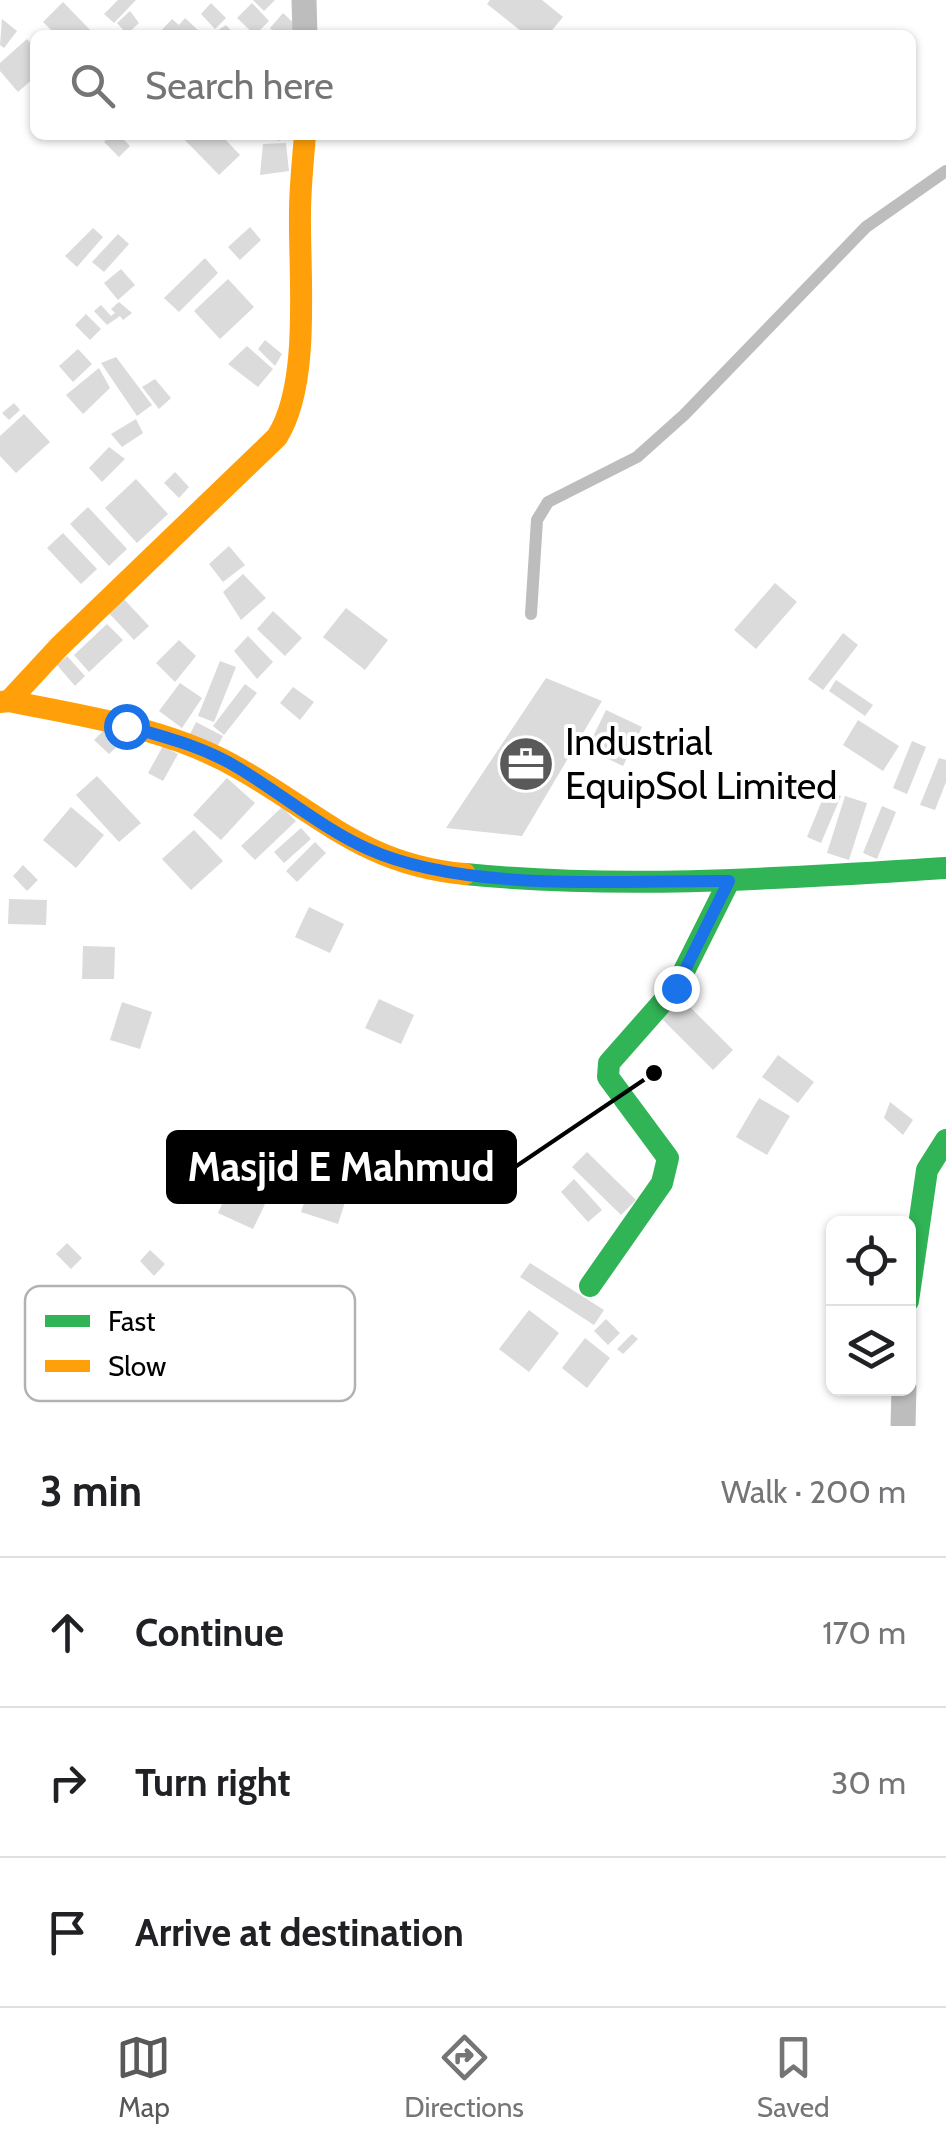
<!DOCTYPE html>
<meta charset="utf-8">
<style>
body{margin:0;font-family:Cabin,sans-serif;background:#f6f6f6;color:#202124}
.controls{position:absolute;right:30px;bottom:30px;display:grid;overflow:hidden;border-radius:15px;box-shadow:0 2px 8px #0004}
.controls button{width:90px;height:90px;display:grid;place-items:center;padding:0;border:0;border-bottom:2px solid #e0e0e0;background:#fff;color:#202124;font:50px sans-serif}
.stop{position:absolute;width:30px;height:30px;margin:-22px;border:8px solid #1a73e8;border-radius:50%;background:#fff}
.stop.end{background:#1a73e8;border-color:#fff;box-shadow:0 2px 10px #0008}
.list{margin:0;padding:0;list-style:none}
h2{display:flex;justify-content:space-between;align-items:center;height:130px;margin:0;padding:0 40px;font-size:42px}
h2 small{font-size:32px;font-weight:400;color:#757577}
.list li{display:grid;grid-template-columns:65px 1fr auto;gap:30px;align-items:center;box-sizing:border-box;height:150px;padding:0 40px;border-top:2px solid #e0e0e0}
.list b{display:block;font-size:38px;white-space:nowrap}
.list em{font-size:32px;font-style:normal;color:#757577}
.icon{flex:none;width:55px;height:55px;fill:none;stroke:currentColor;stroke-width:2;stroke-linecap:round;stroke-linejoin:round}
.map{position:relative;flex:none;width:946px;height:1426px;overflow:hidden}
.search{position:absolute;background:#fff;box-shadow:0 2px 8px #0004;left:30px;right:30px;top:30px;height:110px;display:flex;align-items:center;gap:25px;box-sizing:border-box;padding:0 35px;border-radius:15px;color:#757577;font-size:38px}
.sheet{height:580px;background:#fff}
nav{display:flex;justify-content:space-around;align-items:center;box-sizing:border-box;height:140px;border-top:2px solid #e0e0e0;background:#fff;font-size:28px;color:#757577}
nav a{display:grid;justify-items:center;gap:5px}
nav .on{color:#595959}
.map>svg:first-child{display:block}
</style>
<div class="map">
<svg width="946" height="1426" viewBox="0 0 946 1426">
<rect width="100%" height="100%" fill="#fff"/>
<!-- building -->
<g fill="#dbdbdb">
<polygon points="118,0 136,0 114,23 104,14"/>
<polygon points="253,0 275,0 264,11"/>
<polygon points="490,0 542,0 563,17 548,35 526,35 487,4"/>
<polygon points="63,2 95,35 56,35 43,22"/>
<polygon points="211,3 226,18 215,29 201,14"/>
<polygon points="252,3 269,21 255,35 237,18"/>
<polygon points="130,11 139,23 127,34 117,23"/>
<polygon points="283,13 302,31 298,35 277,35 270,28"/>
<polygon points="185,18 200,32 197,35 157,35 172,19 179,25"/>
<polygon points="2,19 17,31 4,48 0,45"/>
<polygon points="226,25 235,35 211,35"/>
<polygon points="27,39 35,48 35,77 18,92 0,71 0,63"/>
<polygon points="112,135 119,135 130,146 119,157 104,142"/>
<polygon points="180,135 221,135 240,155 219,175"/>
<polygon points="255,135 280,135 280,141"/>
<polygon points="286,143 289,171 260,175 263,144"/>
<polygon points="250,227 261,240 240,260 228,247"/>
<polygon points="93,228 103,237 77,267 65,256"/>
<polygon points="118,234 129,244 104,272 92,262"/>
<polygon points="205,258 218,273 179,312 164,298"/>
<polygon points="121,269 135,285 118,300 104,283"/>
<polygon points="228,279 254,307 220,339 194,311"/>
<polygon points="119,302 132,313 123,320 120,316 107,325 94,311 101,305 111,316 115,313 111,309"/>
<polygon points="86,314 101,329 90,340 75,325"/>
<polygon points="265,340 282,354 275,366 258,349"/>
<polygon points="247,346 273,369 258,387 228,364"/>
<polygon points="78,349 92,364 73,382 59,366"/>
<polygon points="116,357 152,405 137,416 101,363"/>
<polygon points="99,368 110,388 83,414 66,395"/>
<polygon points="155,379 171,398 159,409 142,387"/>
<polygon points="14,403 20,410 9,420 2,413"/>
<polygon points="24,414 50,442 16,473 0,456 0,436"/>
<polygon points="136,419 143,433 122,447 111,434"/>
<polygon points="109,447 125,459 102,482 89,468"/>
<polygon points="175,472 189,487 179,498 164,483"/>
<polygon points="136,479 168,514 137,543 105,508"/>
<polygon points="88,507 127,549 109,566 70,524"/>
<polygon points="63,533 97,569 81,584 47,548"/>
<polygon points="229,546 245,565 223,582 209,564"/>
<polygon points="243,574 266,598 241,620 223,592"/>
<polygon points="775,583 797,602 756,649 734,630"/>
<polygon points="122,597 149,626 134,640 107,611"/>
<polygon points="346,608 388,640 365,670 323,637"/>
<polygon points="273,611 302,638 285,656 257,629"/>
<polygon points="107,624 123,640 89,672 74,655"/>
<polygon points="843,633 858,645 823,690 808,679"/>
<polygon points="248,636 273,662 257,679 234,651"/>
<polygon points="179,640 196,656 175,682 156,663"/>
<polygon points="67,656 85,676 75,686 57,665"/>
<polygon points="220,661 236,667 214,722 198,716"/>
<polygon points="546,678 602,701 522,836 446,828"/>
<polygon points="836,680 873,705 865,716 829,691"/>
<polygon points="180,683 202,698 182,728 159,711"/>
<polygon points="245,684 257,693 224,735 213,726"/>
<polygon points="293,687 314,702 300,720 280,703"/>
<polygon points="606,710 642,727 623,766 587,749"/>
<polygon points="858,720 899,746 883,771 843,745"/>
<polygon points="196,722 223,736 215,751 188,738"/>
<polygon points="105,729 120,744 109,754 94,740"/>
<polygon points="912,741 926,747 907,794 893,788"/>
<polygon points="163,746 178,754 163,781 148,773"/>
<polygon points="939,758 946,760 946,782 935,810 920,805"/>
<polygon points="97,776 141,823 119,842 76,795"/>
<polygon points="227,778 255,803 221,840 193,815"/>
<polygon points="826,791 841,796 821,843 807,837"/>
<polygon points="845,796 867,803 849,860 827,853"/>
<polygon points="882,806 896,812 877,859 863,853"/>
<polygon points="71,807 104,835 76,868 43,840"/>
<polygon points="282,807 296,821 255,860 241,846"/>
<polygon points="301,828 311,839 284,863 274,852"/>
<polygon points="194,830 223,861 191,890 162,859"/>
<polygon points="315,842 326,853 297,882 286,871"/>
<polygon points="23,865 38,880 27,891 13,876"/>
<polygon points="9,899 47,900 46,925 8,924"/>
<polygon points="309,907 344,924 330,953 295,937"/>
<polygon points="83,946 115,947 114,979 82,979"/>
<polygon points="681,998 733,1050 713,1070 661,1018"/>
<polygon points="379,999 414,1015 401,1044 365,1028"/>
<polygon points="122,1002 152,1012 140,1049 110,1040"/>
<polygon points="778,1055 814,1082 798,1103 762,1077"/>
<polygon points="759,1098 790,1116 767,1155 736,1137"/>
<polygon points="890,1102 913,1120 903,1135 884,1118"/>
<polygon points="587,1152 636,1200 621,1215 572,1167"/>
<polygon points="574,1179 602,1210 588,1222 561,1192"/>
<polygon points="311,1181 348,1193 338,1224 301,1212"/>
<polygon points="231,1184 267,1200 253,1229 218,1213"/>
<polygon points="67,1243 82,1258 71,1269 56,1254"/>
<polygon points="150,1250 165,1264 154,1276 140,1261"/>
<polygon points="530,1263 604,1310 594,1325 520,1277"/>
<polygon points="529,1310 559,1333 529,1372 499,1349"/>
<polygon points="606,1319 620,1333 608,1345 594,1331"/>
<polygon points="632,1334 638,1339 623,1354 617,1349"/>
<polygon points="585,1338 610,1358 587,1388 562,1368"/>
</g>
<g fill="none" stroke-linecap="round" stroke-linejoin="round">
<!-- lane -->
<polyline stroke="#bdbdbd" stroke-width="12" points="531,614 537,520 548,502 637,457 684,415 866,227 946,171"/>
<!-- street -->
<g stroke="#bdbdbd" stroke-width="25">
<polyline points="304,0 305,35"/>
<polyline points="903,1426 904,1388"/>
</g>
<!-- fast -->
<g stroke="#30b455" stroke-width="22">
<path d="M465,874C625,890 786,878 946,868"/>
<polyline points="590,1286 662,1183 668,1158 608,1077 609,1063 676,987 729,881"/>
<polyline points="908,1301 927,1170 946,1140"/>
</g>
<!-- slow -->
<g stroke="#ff9f0a" stroke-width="22">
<path d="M9,701L59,647L277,437C311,384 299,276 300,213C300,187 303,161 305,135"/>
<path d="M0,702L9,701C86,717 169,728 238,768C320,814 364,865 465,874"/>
</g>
</g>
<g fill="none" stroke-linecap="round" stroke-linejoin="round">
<!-- route -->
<path stroke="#1a73e8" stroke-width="12" d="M126,726C165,737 205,747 240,769C283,795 322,828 368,849C465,893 622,880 729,881L676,988"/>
</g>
<!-- icons -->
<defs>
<g id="office-disc" transform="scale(2.875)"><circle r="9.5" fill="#595959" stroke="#fff"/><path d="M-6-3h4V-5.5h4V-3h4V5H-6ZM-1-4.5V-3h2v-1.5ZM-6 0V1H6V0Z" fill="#fff"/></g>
</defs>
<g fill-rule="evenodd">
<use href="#office-disc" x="526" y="764"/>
</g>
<g text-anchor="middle" stroke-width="8" stroke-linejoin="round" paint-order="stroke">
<!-- poi labels -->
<g font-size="38" fill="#000" stroke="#fff" text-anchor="start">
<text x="565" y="755">Industrial<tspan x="565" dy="44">EquipSol Limited</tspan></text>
</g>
</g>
<!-- legend -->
<rect x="25" y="1286" width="330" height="115" rx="15" fill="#fff" stroke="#b2b2b2" stroke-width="2.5"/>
<rect x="45" y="1315" width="45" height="12" fill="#30b455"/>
<rect x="45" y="1360" width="45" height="12" fill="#ff9f0a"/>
<g font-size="28" fill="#000">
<text x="108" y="1331">Fast</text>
<text x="108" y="1376">Slow</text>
</g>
<!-- callouts -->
<path fill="none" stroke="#000" stroke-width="4" d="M654 1073L515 1167"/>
<circle fill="#000" stroke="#fff" stroke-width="4" cx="654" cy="1073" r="10"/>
<rect fill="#000" stroke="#000" stroke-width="4" x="168" y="1132" width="347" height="70" rx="10"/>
<g font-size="40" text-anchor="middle" font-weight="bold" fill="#fff">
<text x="341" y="1181">Masjid E Mahmud</text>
</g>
</svg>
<div class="controls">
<button><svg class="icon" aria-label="locate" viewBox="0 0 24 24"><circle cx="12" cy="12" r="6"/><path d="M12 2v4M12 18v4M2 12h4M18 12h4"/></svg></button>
<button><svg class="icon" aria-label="layers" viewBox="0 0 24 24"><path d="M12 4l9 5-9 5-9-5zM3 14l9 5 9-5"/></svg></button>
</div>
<div class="stop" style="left:126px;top:726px"></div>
<div class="stop end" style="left:676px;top:988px"></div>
<div class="search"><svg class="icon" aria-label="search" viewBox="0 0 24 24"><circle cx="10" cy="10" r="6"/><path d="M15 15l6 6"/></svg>Search here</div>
</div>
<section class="sheet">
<h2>3 min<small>Walk · 200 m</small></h2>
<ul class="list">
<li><svg class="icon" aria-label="ahead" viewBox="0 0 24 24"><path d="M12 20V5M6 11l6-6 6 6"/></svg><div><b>Continue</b></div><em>170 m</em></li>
<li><svg class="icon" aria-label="right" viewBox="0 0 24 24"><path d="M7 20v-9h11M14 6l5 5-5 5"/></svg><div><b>Turn right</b></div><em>30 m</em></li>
<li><svg class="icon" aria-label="arrive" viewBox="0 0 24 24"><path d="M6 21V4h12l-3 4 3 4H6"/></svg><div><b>Arrive at destination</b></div></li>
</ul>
</section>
<nav>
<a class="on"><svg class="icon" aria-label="map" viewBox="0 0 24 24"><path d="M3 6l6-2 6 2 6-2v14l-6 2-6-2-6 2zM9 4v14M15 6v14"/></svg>Map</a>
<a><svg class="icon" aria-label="directions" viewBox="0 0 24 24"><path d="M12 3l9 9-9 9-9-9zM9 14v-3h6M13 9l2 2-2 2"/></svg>Directions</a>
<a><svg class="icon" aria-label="saved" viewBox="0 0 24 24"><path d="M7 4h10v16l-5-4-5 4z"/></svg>Saved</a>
</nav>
